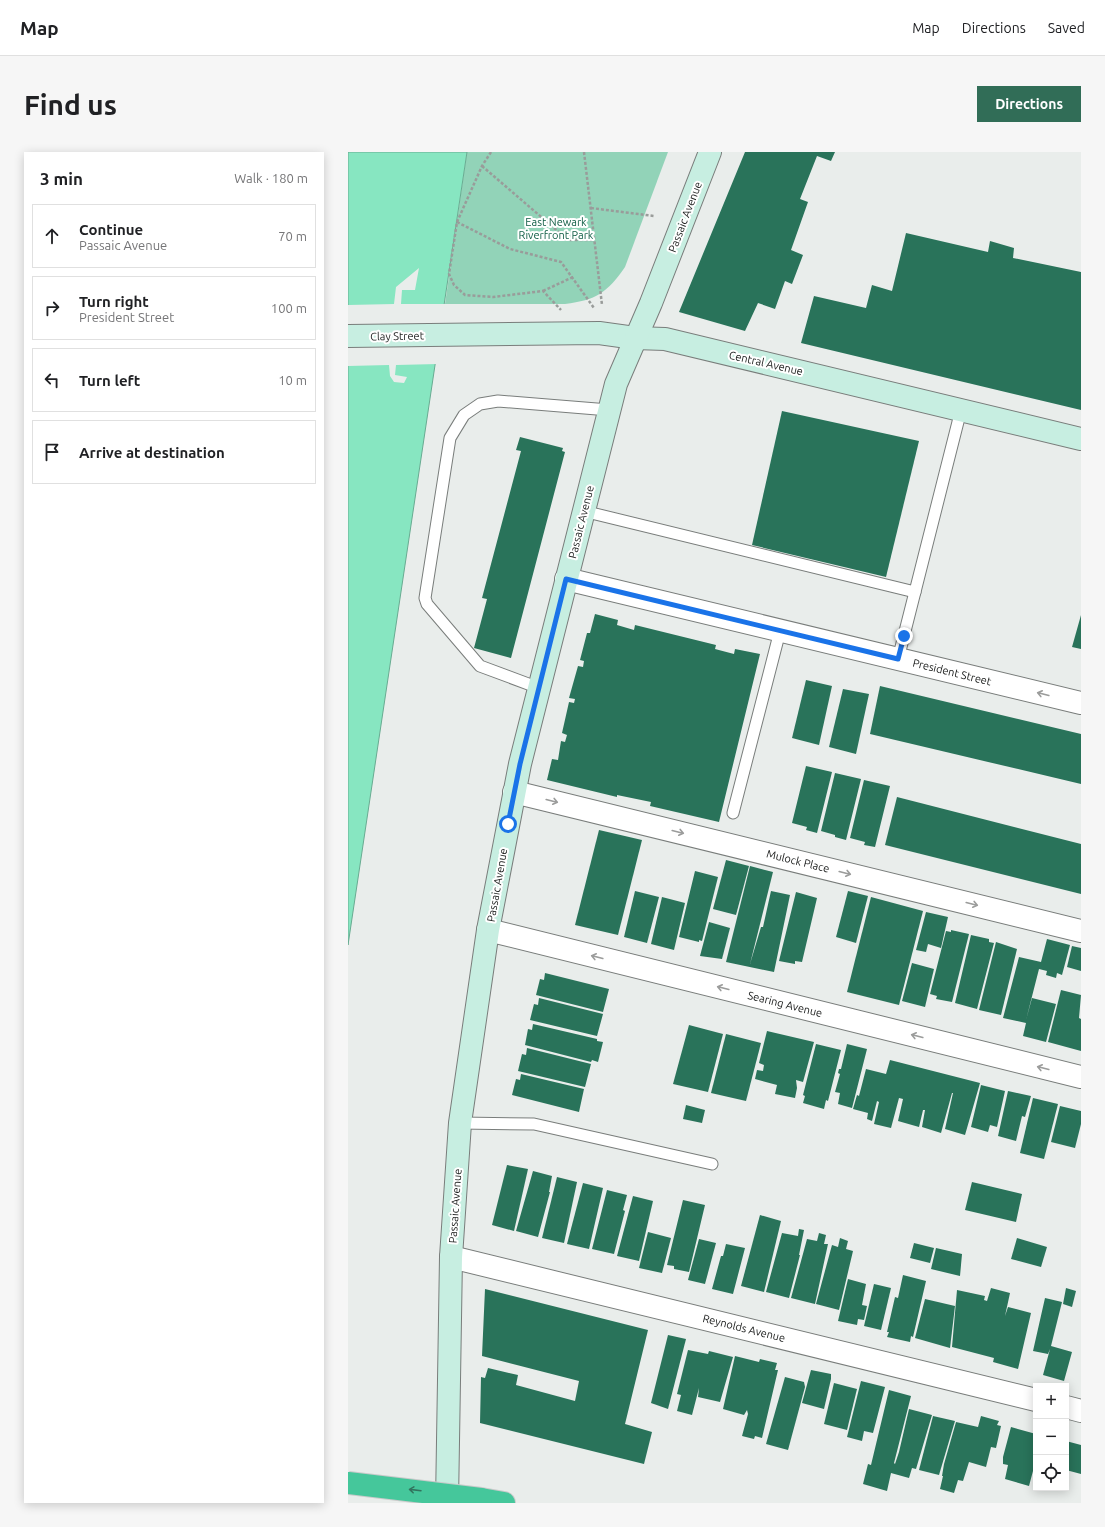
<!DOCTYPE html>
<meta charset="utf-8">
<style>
body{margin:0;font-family:Ubuntu,sans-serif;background:#f6f6f6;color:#202124}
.controls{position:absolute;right:12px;bottom:12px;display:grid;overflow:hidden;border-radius:0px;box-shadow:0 2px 10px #0003}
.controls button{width:36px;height:36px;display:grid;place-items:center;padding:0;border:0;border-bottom:1px solid #e0e0e0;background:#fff;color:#202124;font:20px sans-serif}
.stop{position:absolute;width:12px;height:12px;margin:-9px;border:3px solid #1a73e8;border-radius:50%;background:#fff}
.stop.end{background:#1a73e8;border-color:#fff;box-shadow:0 1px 4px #0008}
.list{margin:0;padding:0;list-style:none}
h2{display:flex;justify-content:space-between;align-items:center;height:52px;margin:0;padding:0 16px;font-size:17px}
h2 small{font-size:13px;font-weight:400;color:#757577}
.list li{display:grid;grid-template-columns:26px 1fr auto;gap:12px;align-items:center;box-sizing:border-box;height:64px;margin:0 8px 8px;padding:0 8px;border:1px solid #e0e0e0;border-radius:0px}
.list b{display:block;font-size:15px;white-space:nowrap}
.list p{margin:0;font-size:13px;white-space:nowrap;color:#757577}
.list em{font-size:13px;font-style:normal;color:#757577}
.icon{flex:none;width:22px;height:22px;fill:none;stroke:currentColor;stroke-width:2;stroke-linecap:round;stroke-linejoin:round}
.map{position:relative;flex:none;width:733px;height:1351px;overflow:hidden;border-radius:0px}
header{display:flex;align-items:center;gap:24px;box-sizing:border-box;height:56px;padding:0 20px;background:#fff;border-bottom:1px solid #e0e0e0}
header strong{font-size:19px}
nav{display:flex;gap:22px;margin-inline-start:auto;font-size:14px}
.intro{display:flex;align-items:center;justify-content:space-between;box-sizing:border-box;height:96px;padding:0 24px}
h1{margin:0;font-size:28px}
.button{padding:10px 18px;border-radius:0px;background:#316d57;color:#fff;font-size:14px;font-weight:700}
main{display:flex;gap:24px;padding:0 24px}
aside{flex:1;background:#fff;border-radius:0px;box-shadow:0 2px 10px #0003}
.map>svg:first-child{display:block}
</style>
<header>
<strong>Map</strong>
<nav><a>Map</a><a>Directions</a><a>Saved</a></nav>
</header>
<div class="intro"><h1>Find us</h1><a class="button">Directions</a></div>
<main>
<aside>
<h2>3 min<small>Walk · 180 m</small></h2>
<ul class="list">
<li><svg class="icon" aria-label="ahead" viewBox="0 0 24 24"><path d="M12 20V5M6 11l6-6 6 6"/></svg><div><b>Continue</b><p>Passaic Avenue</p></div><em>70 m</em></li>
<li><svg class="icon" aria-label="right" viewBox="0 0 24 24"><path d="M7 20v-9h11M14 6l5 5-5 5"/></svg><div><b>Turn right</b><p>President Street</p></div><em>100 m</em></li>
<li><svg class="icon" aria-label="left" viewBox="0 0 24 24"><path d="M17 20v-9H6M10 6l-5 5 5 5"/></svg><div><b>Turn left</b></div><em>10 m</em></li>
<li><svg class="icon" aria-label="arrive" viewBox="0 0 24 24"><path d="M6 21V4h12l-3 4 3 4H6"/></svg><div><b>Arrive at destination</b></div></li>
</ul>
</aside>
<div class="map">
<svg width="733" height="1351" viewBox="0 0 733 1351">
<rect width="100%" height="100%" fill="#e9edeb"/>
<!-- green -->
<path fill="#92d3b8" d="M119,0H320L277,115C259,141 248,148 217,152H97Z"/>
<!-- water -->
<polygon fill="#87e6c1" stroke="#68ab91" points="0,0 119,0 0,793"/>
<!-- pier -->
<polygon fill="#e9edeb" points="71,116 67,138 54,138 53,152 99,152 90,212 48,213 47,223 59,225 56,231 46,230 42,224 41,213 0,214 0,153 46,152 48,135"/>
<!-- building -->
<g fill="#29735a">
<polygon points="397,0 487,0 483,9 469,4 452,47 460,50 443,98 455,103 444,132 437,129 427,157 410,151 397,179 331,160"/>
<polygon points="558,81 640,100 642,89 666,96 665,106 733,120 733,258 453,191 466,144 518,156 524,133 544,139"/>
<polygon points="434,259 571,289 538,425 404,393"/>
<polygon points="172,285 215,296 214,299 217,300 163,506 126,496 139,447 134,446 173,299 168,298"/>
<polygon points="247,462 270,468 269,473 286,478 287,473 368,493 367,497 386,502 387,497 412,502 371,670 302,654 303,650 269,643 269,645 199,628 204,607 210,608 213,589 217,590 219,583 214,581 221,550 226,551 227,547 221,546 230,514 235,515 236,509 232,508 239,481 242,481"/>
<polygon points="733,463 733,497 724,495"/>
<polygon points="458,528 484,534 471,593 444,586"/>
<polygon points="532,534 733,582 733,632 522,582"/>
<polygon points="495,537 521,542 508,602 481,595"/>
<polygon points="458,614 484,620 469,681 458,678 459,675 444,671"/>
<polygon points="487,621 513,627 498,688 487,685 487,683 473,679"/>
<polygon points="516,628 542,634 527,695 516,693 517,690 502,686"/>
<polygon points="549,645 733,692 733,742 537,693"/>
<polygon points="251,678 294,688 270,783 227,773"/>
<polygon points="378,708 401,714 388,763 365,757"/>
<polygon points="402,714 425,720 402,812 413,775 415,775 423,739 442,743 426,820 378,810"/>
<polygon points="347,719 370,725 354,789 351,788 351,790 331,785"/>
<polygon points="287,739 311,745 299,791 276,785"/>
<polygon points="500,739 520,744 508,791 488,785"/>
<polygon points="448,740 469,746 454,810 447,809 447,812 431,809"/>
<polygon points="314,745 337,751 326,798 303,792"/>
<polygon points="523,745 575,759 551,853 499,840"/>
<polygon points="578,760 600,765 593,796 580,792 578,800 568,798"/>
<polygon points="361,770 382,776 374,807 352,804"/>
<polygon points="603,778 621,782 604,850 588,847 589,844 582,842 598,779 603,780"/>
<polygon points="623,783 641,787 641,790 646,791 629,857 607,851"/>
<polygon points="699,787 722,793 714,823 709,821 708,826 698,823 699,819 691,817 678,868 684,846 708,852 698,890 675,884 678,871 655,866 671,805 693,810"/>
<polygon points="648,790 669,797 653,863 631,858"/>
<polygon points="724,794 733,796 733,819 719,815"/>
<polygon points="564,811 586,817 577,855 554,849"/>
<polygon points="197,821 261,837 255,860 188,843 192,827 196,828"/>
<polygon points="713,838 733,843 731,866 733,867 733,899 700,890"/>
<polygon points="191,846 255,862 249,884 182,868 186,852 190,853"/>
<polygon points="185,872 249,887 249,889 255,890 250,910 244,908 243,910 177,893 180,877 184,878"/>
<polygon points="341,873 375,882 360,940 325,932"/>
<polygon points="419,879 466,890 455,930 448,928 449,936 447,946 427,942 429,933 407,927 409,918 415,919 416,913 411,911"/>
<polygon points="378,882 413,891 398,949 363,941"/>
<polygon points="468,892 493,898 480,949 478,948 476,957 455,951 457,944 455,943"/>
<polygon points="499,892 519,897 504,956 490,952 492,941 487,940 492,922 490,921 491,917 493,917"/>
<polygon points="179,896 243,912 237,935 170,919 174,902 178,903"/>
<polygon points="542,908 632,931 617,983 597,977 605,941 604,941 593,981 574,975 577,958 575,958 571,975 550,969 555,947 551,946 543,976 526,972 531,950 529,949 524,969 519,967 520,961 505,957 509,943 511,944 518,917 538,922"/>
<polygon points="173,922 236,937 231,960 164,943 168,927 172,928"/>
<polygon points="633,933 657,939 649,975 642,973 640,980 623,975"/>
<polygon points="660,939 683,944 677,965 674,964 668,989 650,984"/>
<polygon points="685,946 710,952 696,1007 672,1001"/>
<polygon points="338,953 357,958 354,971 335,967"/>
<polygon points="712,954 733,959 733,972 727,996 703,990"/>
<polygon points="159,1013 180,1017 166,1079 144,1073"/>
<polygon points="185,1019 204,1024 201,1040 202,1040 190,1085 168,1079"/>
<polygon points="209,1025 229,1030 216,1091 194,1086"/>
<polygon points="624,1030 674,1042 668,1070 617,1058"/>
<polygon points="235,1031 255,1036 241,1097 219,1092"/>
<polygon points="259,1038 279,1043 275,1058 277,1059 266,1102 244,1097"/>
<polygon points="285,1044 305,1049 291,1109 269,1104"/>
<polygon points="335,1048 357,1053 341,1120 326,1117 326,1114 319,1113"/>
<polygon points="412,1063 433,1069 416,1140 393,1134"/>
<polygon points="451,1077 456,1078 451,1103 452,1103 441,1146 418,1140 434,1081 450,1084"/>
<polygon points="300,1080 323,1086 314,1121 291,1116"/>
<polygon points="471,1081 478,1083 476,1092 480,1092 467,1152 443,1146 459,1087 469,1089"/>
<polygon points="492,1086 500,1089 498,1097 505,1099 491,1158 468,1152 484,1093 490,1095"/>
<polygon points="669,1086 699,1095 693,1115 663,1107"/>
<polygon points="351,1087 368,1091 357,1132 340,1128"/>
<polygon points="566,1091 586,1096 582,1111 562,1106"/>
<polygon points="378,1092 397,1096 385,1142 364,1137 373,1104 375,1104"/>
<polygon points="588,1096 614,1102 612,1124 583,1117"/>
<polygon points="555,1123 578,1129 565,1185 563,1184 562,1190 539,1185 541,1180 539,1180 547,1145 550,1146"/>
<polygon points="500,1127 518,1132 514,1153 519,1154 516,1168 510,1167 509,1173 490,1169"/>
<polygon points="526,1132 543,1136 533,1178 516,1174"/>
<polygon points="643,1136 662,1141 657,1164 660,1155 683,1161 670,1217 645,1210 646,1206 604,1195 609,1138 637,1144 636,1148 639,1149"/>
<polygon points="718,1136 728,1139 724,1155 715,1152"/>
<polygon points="137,1137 300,1178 277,1272 304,1280 296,1312 132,1271 133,1225 137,1226 140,1216 170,1223 168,1233 227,1249 231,1229 134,1204"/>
<polygon points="697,1146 714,1150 703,1194 724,1200 716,1229 695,1223 702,1197 700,1202 685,1199"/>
<polygon points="577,1147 607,1154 602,1196 567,1186"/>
<polygon points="320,1183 338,1187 320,1257 303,1251"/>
<polygon points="340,1198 360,1202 361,1199 385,1205 372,1250 350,1245 351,1236 344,1263 329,1259 333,1243 329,1242"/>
<polygon points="387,1204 411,1210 412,1207 429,1211 427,1218 430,1218 414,1286 407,1284 406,1287 394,1284 400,1262 399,1258 396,1263 375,1257"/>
<polygon points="463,1218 483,1222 483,1227 476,1257 454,1251"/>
<polygon points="437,1225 456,1230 457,1235 440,1298 418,1292"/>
<polygon points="513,1229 537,1235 525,1281 516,1279 514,1289 499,1285"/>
<polygon points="486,1231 509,1237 499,1278 476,1272"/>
<polygon points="541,1238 563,1244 546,1311 547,1312 551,1300 561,1257 584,1263 568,1317 564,1316 561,1326 543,1321 539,1339 515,1332 520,1312 523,1313"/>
<polygon points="585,1264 607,1269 591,1323 571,1318"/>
<polygon points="633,1264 651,1269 649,1273 653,1274 648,1296 643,1295 638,1315 621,1310 615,1329 610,1328 606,1341 592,1337 595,1324 594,1324 596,1312 608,1270 630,1275"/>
<polygon points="663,1275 688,1282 688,1320 685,1319 681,1334 657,1327 660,1313 655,1312 655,1305"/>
<polygon points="718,1289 733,1293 733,1322 718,1318"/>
</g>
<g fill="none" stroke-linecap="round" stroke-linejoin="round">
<!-- service casing -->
<g stroke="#797d7b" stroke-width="13">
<g id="service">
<polyline points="235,359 567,440"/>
<polyline points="550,507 613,258"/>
<polyline points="191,536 132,514 79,452 77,446 102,286 116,263 132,252 150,249 261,258"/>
<polyline points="385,661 432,479"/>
<polyline points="112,971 186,972 364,1012"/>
</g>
</g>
<!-- minor casing -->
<g stroke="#797d7b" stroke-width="24">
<g id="minor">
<polyline points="218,427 733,551"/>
<polyline points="166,640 733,779"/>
<polyline points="140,778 733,925"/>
<polyline points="103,1105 688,1248"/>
<polyline points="718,1255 733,1259"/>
</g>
</g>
<!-- secondary casing -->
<g stroke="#797d7b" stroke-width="24">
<g id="secondary">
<polyline points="0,184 251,181 287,186 317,187 733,287"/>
<polyline points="99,1351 103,1105 112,971 140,778 172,612 268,232 303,151 362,0"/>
</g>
</g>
<!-- motorway casing -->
<g stroke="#c9caca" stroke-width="24">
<polyline id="motorway" points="133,1347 156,1351"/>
</g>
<!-- path -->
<g stroke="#999c9a" stroke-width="2.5" stroke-dasharray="3 2" stroke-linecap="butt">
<polyline points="143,0 134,14 109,70 101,122 106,133 117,143 145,145 195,139 213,158"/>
<polyline points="236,0 254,153"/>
<polyline points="134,14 220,88 246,88"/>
<polyline points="243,56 306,64"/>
<polyline points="109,70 162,97 213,110 246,156"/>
<polyline points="195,139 225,125"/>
</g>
<!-- service -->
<use href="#service" stroke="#fff" stroke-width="11"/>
<!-- minor -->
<use href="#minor" stroke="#fff" stroke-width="22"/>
<!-- secondary -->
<use href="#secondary" stroke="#c7eee1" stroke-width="22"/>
<!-- motorway -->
<use href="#motorway" stroke="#45c79b" stroke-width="22"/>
<!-- motorway-bridge casing -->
<g stroke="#c9caca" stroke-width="24" stroke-linecap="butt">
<polyline id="motorway-bridge" points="0,1331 133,1347"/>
</g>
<!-- motorway-bridge -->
<use href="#motorway-bridge" stroke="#45c79b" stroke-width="22"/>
</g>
<!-- one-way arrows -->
<defs><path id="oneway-shaft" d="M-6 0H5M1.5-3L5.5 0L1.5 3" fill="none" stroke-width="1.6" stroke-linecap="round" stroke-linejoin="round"/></defs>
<g stroke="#9b9c9b">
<use href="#oneway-shaft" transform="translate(695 542) rotate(-166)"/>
<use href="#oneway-shaft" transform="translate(204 649) rotate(14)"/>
<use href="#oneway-shaft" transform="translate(330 680) rotate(14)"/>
<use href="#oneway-shaft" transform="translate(497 721) rotate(14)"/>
<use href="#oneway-shaft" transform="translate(624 752) rotate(14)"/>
<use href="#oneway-shaft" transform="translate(249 805) rotate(-166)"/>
<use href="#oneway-shaft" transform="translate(375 836) rotate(-166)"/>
<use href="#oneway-shaft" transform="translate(569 884) rotate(-166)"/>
<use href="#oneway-shaft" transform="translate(695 916) rotate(-166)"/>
</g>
<use stroke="#32745e" href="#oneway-shaft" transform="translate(67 1338) rotate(-173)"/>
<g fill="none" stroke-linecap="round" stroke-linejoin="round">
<!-- route -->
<polyline stroke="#1a73e8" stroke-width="5" points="160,672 172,612 218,427 550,507 556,484"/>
</g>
<g text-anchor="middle" stroke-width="4" stroke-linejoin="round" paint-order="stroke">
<!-- street labels -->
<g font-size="11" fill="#202221" stroke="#fff">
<text transform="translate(337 65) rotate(-69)" y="4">Passaic Avenue</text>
<text transform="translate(49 184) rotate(-1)" y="4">Clay Street</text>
<text transform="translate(418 211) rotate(13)" y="4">Central Avenue</text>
<text transform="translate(233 370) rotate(-76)" y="4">Passaic Avenue</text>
<text transform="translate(604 520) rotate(14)" y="4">President Street</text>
<text transform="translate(450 709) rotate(14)" y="4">Mulock Place</text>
<text transform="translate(149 733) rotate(-80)" y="4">Passaic Avenue</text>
<text transform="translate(437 852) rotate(14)" y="4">Searing Avenue</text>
<text transform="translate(107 1054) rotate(-86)" y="4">Passaic Avenue</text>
<text transform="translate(396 1176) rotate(14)" y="4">Reynolds Avenue</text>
</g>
<!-- park labels -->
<g font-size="11" fill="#105d45" stroke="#fff">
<text x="208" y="74">East Newark<tspan x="208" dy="13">Riverfront Park</tspan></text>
</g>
</g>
</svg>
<div class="controls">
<button>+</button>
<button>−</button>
<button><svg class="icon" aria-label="locate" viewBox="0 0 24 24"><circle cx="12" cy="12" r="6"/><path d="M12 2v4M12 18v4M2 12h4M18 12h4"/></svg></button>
</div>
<div class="stop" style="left:160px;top:672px"></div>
<div class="stop end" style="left:556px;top:484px"></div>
</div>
</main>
